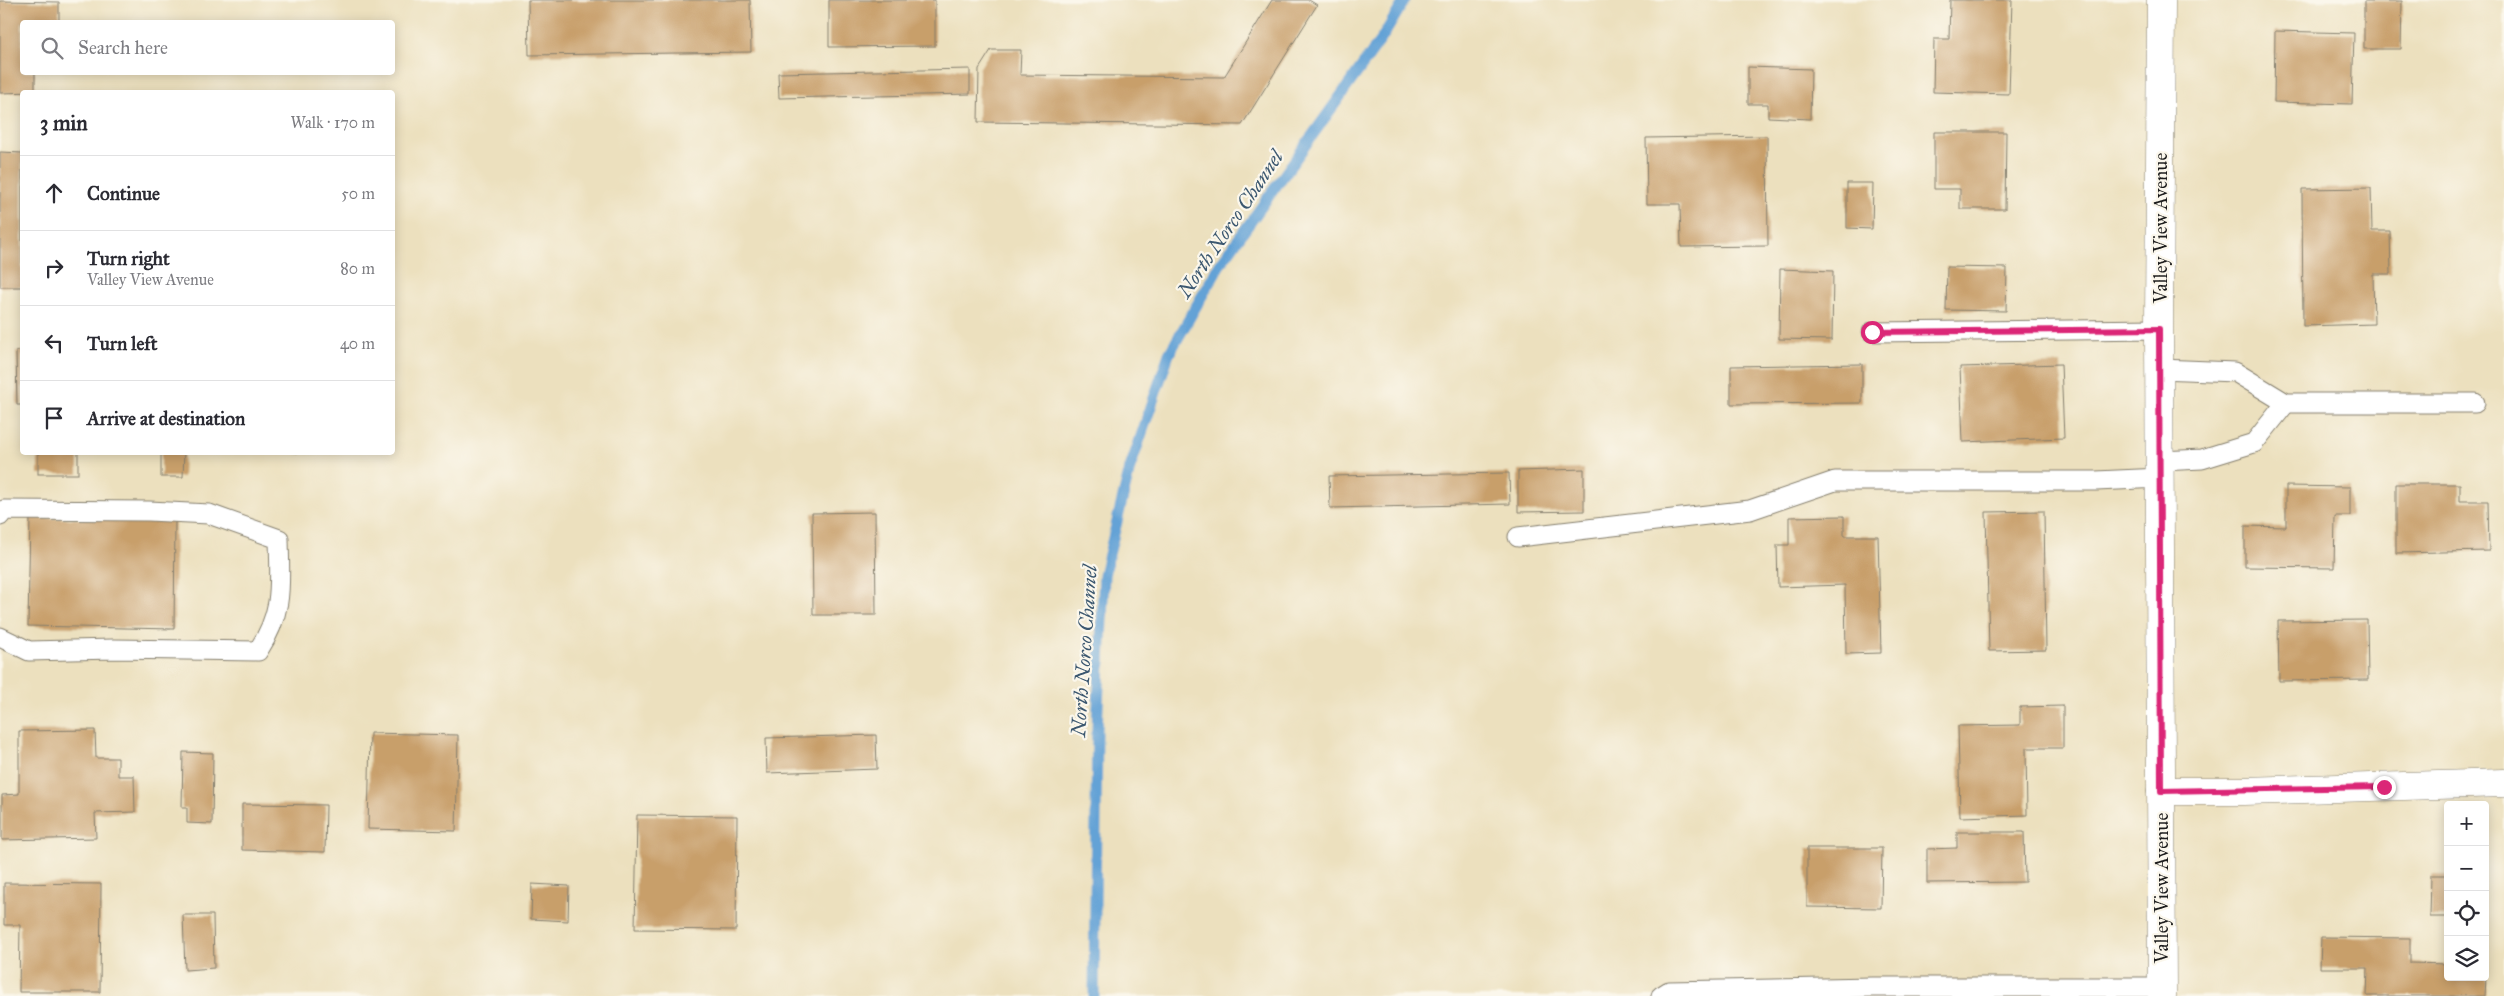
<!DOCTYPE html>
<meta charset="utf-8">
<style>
body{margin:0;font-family:"IM FELL Great Primer",serif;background:#f7f7f7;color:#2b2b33}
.controls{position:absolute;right:15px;bottom:15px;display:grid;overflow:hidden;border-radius:5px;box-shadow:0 2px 12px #0003}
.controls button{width:45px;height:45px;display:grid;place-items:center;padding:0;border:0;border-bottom:1px solid #e1e1e2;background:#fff;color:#2b2b33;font:25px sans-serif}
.stop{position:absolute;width:15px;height:15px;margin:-11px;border:4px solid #db2777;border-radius:50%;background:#fff}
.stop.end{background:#db2777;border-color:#fff;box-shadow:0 1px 5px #0008}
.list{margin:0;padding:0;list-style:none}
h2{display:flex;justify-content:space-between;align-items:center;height:65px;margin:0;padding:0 20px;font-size:21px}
h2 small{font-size:16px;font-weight:400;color:#7c7c81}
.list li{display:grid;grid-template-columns:32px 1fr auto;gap:15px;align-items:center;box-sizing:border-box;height:75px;padding:0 20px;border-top:1px solid #e1e1e2}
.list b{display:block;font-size:19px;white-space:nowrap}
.list p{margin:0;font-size:16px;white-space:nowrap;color:#7c7c81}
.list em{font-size:16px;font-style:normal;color:#7c7c81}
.icon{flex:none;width:28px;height:28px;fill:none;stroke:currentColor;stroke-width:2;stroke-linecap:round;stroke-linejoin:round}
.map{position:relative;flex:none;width:2504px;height:996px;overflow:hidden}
.search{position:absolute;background:#fff;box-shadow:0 2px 12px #0003;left:20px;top:20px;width:375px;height:55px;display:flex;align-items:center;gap:12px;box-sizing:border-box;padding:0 18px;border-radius:5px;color:#7c7c81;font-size:19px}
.panel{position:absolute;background:#fff;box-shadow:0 2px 12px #0003;left:20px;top:90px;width:375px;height:365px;border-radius:5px}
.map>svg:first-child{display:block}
</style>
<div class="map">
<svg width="2504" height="996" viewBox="0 0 2504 996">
<rect width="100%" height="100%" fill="#fbf7ec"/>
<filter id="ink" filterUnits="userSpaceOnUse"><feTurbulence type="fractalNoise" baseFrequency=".02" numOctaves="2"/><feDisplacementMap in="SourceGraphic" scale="10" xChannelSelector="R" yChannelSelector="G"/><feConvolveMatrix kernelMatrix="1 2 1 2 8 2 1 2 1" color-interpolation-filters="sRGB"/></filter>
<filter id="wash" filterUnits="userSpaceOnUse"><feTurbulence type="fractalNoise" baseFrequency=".0096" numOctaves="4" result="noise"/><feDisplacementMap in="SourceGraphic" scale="20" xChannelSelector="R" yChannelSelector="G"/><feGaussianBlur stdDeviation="1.12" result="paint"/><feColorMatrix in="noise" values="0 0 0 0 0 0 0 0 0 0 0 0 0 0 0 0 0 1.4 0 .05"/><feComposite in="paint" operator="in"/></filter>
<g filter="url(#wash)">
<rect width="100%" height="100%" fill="#ece0be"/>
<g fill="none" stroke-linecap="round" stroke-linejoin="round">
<!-- stream -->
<polyline stroke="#64a2d6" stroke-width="11" points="1094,996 1097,730 1104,575 1130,468 1169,354 1219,266 1382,38 1405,0"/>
</g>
<g id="blocks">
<!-- building -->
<g fill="#c89f6a">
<polygon points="528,0 750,0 751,52 529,55"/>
<polygon points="829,0 935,0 935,46 829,47"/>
<polygon points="1272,0 1309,0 1317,5 1242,125 978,122 979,69 991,50 1021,50 1020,75 1224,77"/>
<polygon points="1950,0 2012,0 2009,94 1933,92 1934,39 1949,39"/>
<polygon points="0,1 59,2 59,22 22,22 22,72 35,72 35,92 0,93"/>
<polygon points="2364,1 2402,1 2401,49 2364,49"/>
<polygon points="2275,31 2354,33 2352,104 2274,102"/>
<polygon points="1748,67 1811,69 1810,119 1768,117 1768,104 1748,104"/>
<polygon points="970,69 970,94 779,98 778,73"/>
<polygon points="1934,132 2006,132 2005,209 1960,209 1960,189 1934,189"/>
<polygon points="1767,136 1768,246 1681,247 1680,204 1647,204 1646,138"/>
<polygon points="0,152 22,153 22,287 0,287"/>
<polygon points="1847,183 1873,183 1872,229 1847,228"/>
<polygon points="2371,188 2372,231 2390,231 2391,274 2373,274 2374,324 2303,326 2302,189"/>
<polygon points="1947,267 2007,268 2006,311 1946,310"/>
<polygon points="1780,269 1833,271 1832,340 1779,339"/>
<polygon points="16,351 22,351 22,405 17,405"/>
<polygon points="1862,364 1862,403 1731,404 1731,366"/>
<polygon points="2061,364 2064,438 1963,442 1960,367"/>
<rect x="38" y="452" width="40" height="22"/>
<polygon points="161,452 184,452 183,477 161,477"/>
<polygon points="279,452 325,452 325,454"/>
<polygon points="1584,469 1584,511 1518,512 1518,471"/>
<polygon points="1509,473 1510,504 1330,508 1329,476"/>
<polygon points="2396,484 2460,484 2460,501 2488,501 2489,551 2396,553"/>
<polygon points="2286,486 2350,487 2350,516 2335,516 2334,568 2245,567 2245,526 2286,527"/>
<polygon points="2044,511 2046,650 1989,651 1986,512"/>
<polygon points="875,512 876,615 813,615 812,513"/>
<polygon points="1844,516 1844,536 1878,536 1881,653 1846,654 1845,585 1778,587 1777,545 1789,545 1789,517"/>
<polygon points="30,518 175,520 174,629 28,626"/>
<polygon points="2367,620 2368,680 2279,681 2278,621"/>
<polygon points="2063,706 2063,748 2026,748 2027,815 1960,817 1958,726 2020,725 2020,707"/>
<polygon points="95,730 96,758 118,758 118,776 134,776 135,812 95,813 96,838 2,840 2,795 19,794 19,731"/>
<polygon points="370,733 458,735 456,831 368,829"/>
<polygon points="876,735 877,769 767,773 766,738"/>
<polygon points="183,752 213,753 212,824 187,823 187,808 182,808"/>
<polygon points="242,804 326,805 325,852 242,850"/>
<polygon points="637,815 737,816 736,930 635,929"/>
<polygon points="1957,832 2024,832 2025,882 1927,883 1927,849 1957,848"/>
<polygon points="1807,848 1882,848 1881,908 1807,907"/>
<polygon points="2431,875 2448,875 2448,917 2430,917"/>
<polygon points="4,883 101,884 100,992 19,992 20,925 4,925"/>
<polygon points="532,884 569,886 568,921 531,919"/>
<polygon points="183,915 213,915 214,968 185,970"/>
<polygon points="2321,937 2410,938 2410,963 2448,964 2448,977 2486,977 2485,996 2367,996 2368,968 2320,968"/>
</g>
</g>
</g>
<g filter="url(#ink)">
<use href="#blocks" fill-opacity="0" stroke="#847e6d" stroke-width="1"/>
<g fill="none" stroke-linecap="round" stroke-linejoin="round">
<!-- service casing -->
<g stroke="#847e6d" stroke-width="21">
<g id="service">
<polyline points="1872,332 2159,329"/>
<polyline points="2160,369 2235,372 2286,403 2475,403"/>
<polyline points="2161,461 2202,459 2254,443 2286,403"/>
<path d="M0,516L4,510L149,511L209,514L279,539C280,585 284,611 258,651L113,649L29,651L0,637"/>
<polyline points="1518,537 1750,510 1835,481 2096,481 2161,478"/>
<polyline points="1661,996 1669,991 1873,987 2162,987"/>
</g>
</g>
<!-- minor casing -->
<g stroke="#847e6d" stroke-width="29">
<g id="minor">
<polyline points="2161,0 2159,329 2162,996"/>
<polyline points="2161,791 2243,791 2504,783"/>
</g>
</g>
<!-- service -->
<use href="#service" stroke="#fff" stroke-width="19"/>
<!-- minor -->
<use href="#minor" stroke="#fff" stroke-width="28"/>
</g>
</g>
<g fill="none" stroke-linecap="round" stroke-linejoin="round" filter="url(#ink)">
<!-- route -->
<polyline stroke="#db2777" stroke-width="6" points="1872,332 2159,329 2161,791 2384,787"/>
</g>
<g text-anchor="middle" stroke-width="4.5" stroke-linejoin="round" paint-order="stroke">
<!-- street labels -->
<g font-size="19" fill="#1c1c1c" stroke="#fbf7ec">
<text transform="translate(2160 228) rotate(-90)" y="7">Valley View Avenue</text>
<text transform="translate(2161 888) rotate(-90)" y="7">Valley View Avenue</text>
</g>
<!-- water labels -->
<g font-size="20" font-style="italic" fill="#3c5870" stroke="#fbf7ec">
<text transform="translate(1230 224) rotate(-56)" y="7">North Norco Channel</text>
<text transform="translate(1084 651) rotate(-86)" y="7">North Norco Channel</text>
</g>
</g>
</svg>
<div class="controls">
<button>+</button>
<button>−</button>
<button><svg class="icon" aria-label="locate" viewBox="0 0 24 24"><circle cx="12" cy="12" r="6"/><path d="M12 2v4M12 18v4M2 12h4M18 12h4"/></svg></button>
<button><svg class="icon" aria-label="layers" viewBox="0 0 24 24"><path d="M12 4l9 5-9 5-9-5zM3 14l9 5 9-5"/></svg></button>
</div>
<div class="stop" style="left:1872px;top:332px"></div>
<div class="stop end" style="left:2384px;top:787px"></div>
<div class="search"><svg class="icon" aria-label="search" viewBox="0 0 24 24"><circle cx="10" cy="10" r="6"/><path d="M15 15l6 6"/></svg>Search here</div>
<section class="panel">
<h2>3 min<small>Walk · 170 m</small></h2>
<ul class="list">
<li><svg class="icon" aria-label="ahead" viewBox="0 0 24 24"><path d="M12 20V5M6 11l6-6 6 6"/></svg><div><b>Continue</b></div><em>50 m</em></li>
<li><svg class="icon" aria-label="right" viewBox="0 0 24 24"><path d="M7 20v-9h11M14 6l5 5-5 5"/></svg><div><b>Turn right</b><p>Valley View Avenue</p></div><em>80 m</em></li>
<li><svg class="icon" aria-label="left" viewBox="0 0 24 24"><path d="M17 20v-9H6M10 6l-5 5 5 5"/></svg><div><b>Turn left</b></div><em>40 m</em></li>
<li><svg class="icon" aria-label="arrive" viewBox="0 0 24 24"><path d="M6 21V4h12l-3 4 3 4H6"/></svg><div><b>Arrive at destination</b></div></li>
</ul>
</section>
</div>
